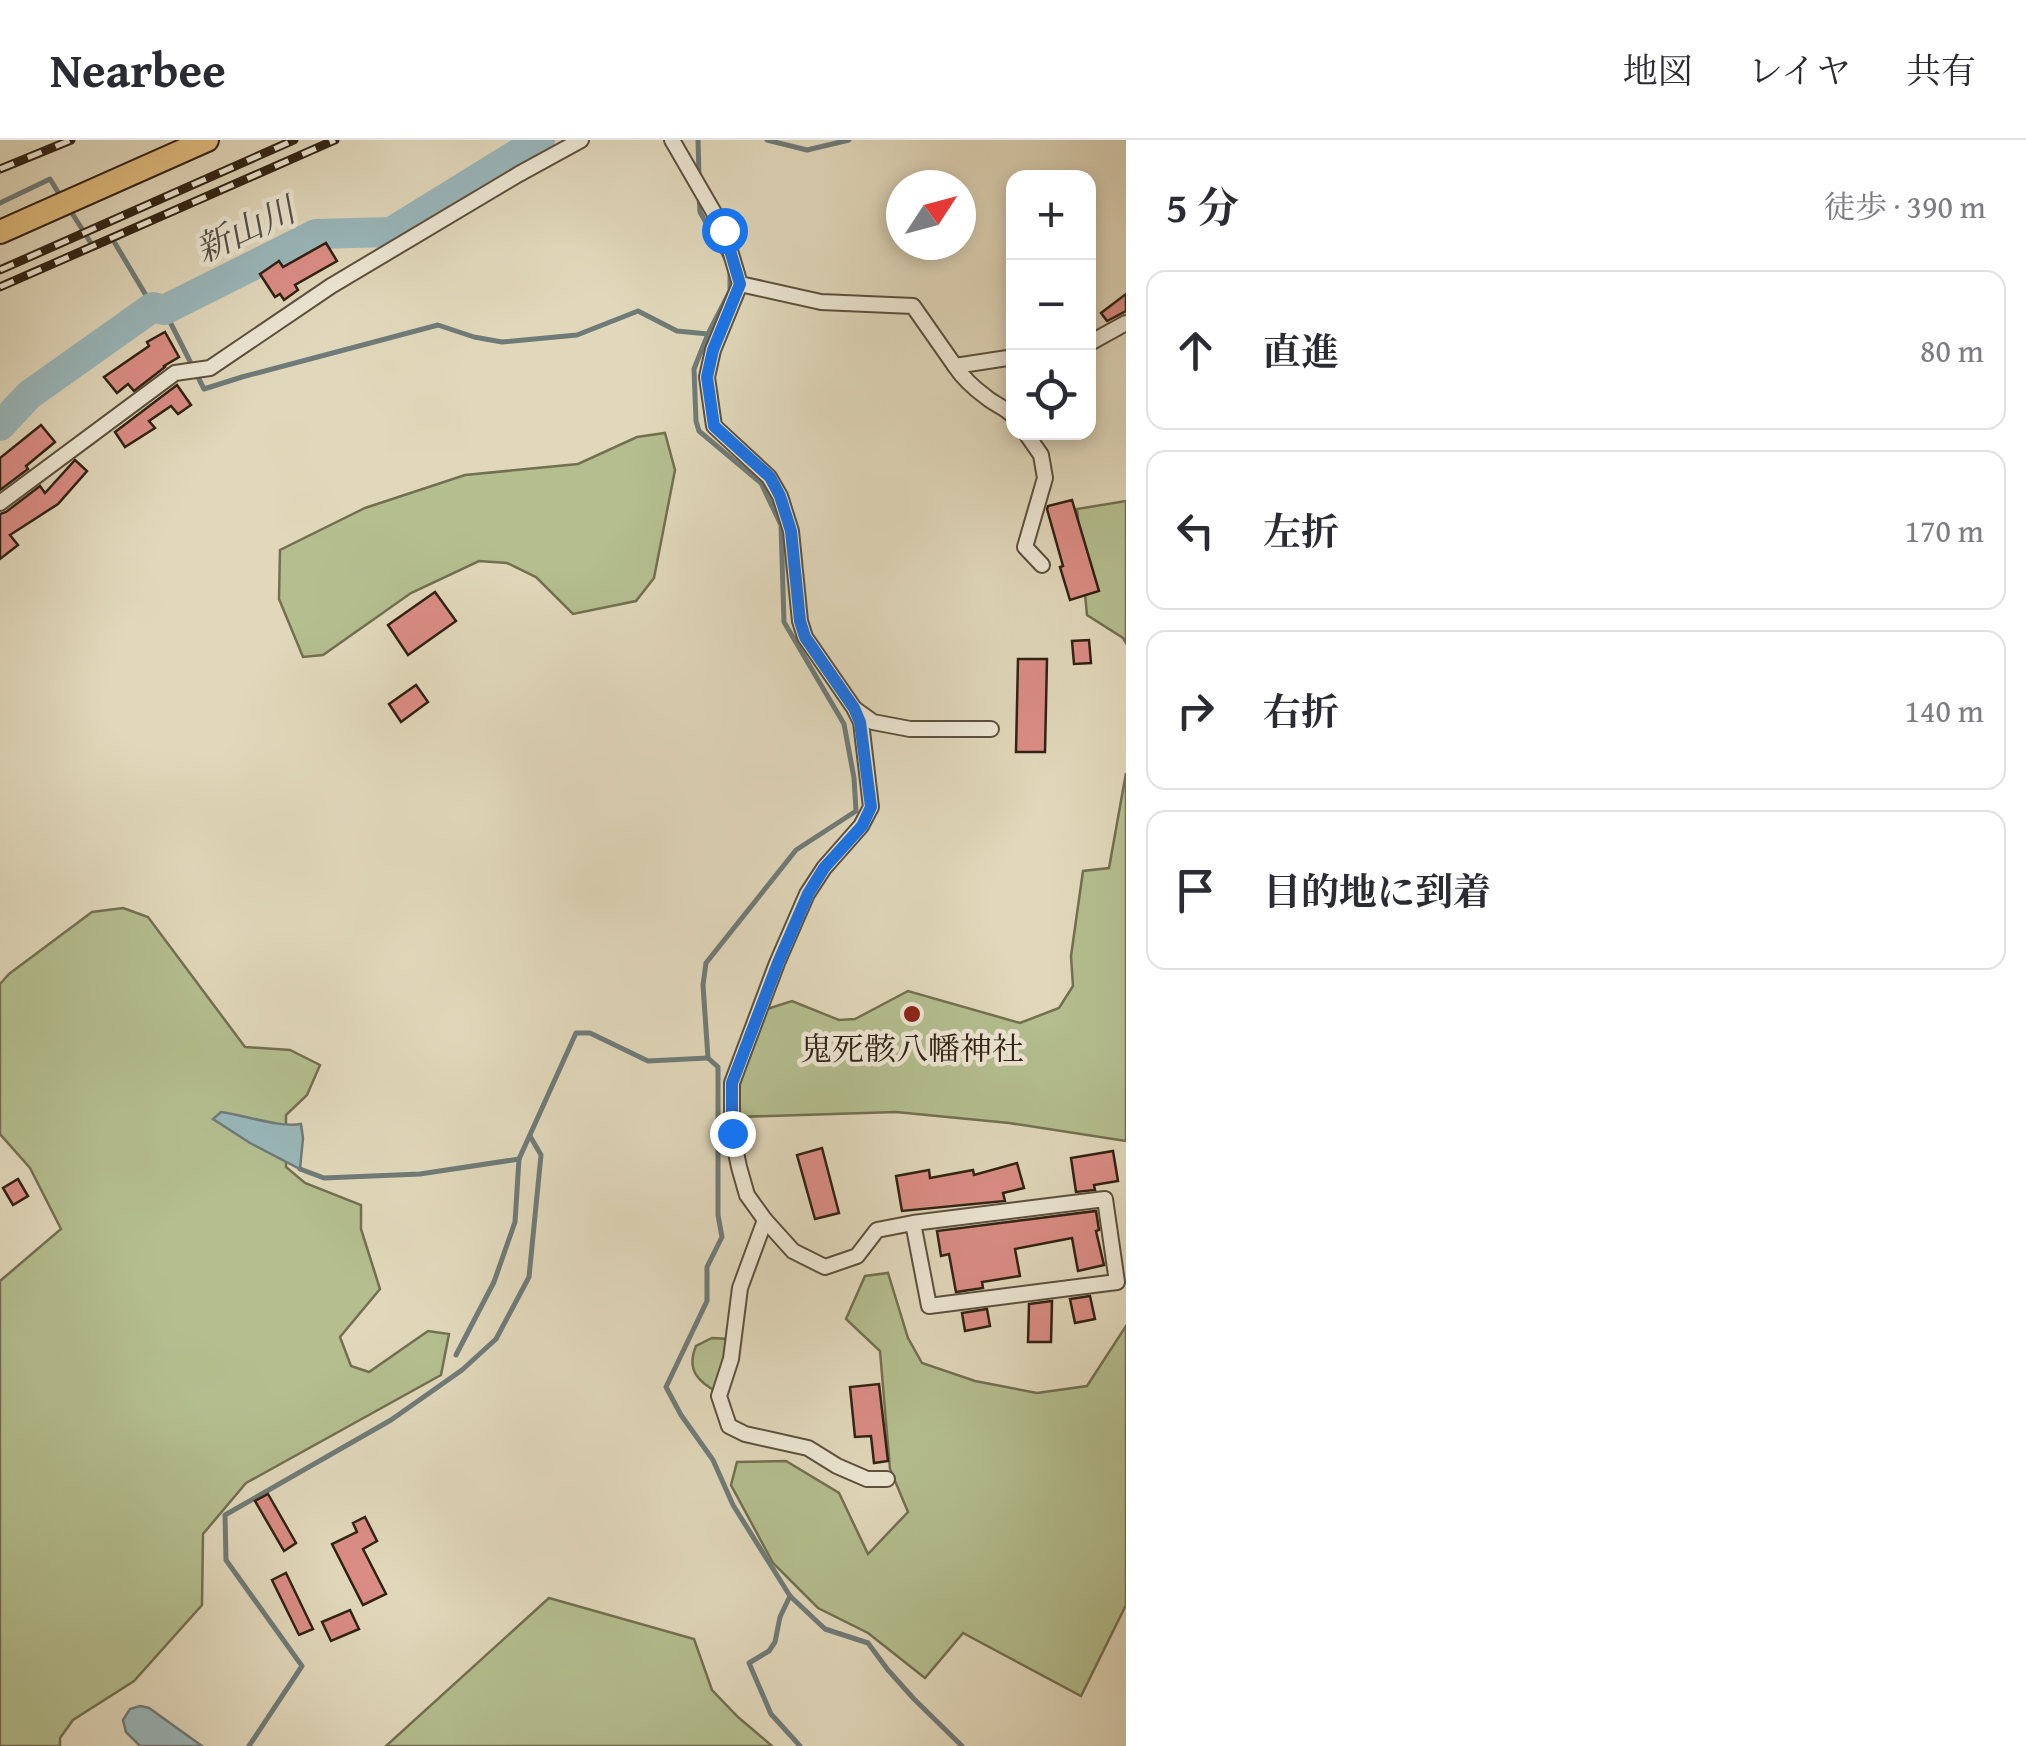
<!DOCTYPE html>
<html lang="ja">
<meta charset="utf-8">
<style>
body{margin:0;font-family:"Gentium Book Plus","Noto Serif JP",serif;background:#f7f7f7;color:#2b2b33}
.controls{position:absolute;right:30px;top:30px;display:grid;overflow:hidden;border-radius:20px;box-shadow:0 5px 15px #0003}
.controls button{width:90px;height:90px;display:grid;place-items:center;padding:0;border:0;border-bottom:2px solid #e1e1e2;background:#fff;color:#2b2b33;font:50px sans-serif}
.compass{position:absolute;left:886px;top:30px;width:90px;height:90px;border-radius:50%;background:#fff;box-shadow:0 5px 15px #0003;rotate:54deg}
.stop{position:absolute;width:30px;height:30px;margin:-22px;border:8px solid #1a73e8;border-radius:50%;background:#fff}
.stop.end{background:#1a73e8;border-color:#fff;box-shadow:0 2px 10px #0008}
.list{margin:0;padding:0;list-style:none}
h2{display:flex;justify-content:space-between;align-items:center;height:130px;margin:0;padding:0 40px;font-size:42px}
h2 small{font-size:32px;font-weight:400;color:#7c7c81}
.list li{display:grid;grid-template-columns:65px 1fr auto;gap:30px;align-items:center;box-sizing:border-box;height:160px;margin:0 20px 20px;padding:0 20px;border:2px solid #e1e1e2;border-radius:20px}
.list b{display:block;font-size:38px;white-space:nowrap}
.list em{font-size:32px;font-style:normal;color:#7c7c81}
.icon{flex:none;width:55px;height:55px;fill:none;stroke:currentColor;stroke-width:2;stroke-linecap:round;stroke-linejoin:round}
.map{position:relative;flex:none;width:1126px;height:1606px;overflow:hidden}
header{display:flex;align-items:center;gap:60px;box-sizing:border-box;height:140px;padding:0 50px;background:#fff;border-bottom:2px solid #e1e1e2}
header strong{font-size:48px}
nav{display:flex;gap:55px;margin-inline-start:auto;font-size:35px}
main{display:flex}
aside{flex:1;background:#fff}
.map>svg:first-child{display:block}
</style>
<header>
<strong>Nearbee</strong>
<nav><a>地図</a><a>レイヤ</a><a>共有</a></nav>
</header>
<main>
<div class="map">
<svg width="1126" height="1606" viewBox="0 0 1126 1606">
<rect width="100%" height="100%" fill="#e1d8bb"/>
<filter id="stains"><feTurbulence type="fractalNoise" baseFrequency=".002" numOctaves="4"/><feColorMatrix values="0 0 0 0 .2 0 0 0 0 .09 0 0 0 0 .02 0 0 0 .5 -.17"/></filter>
<radialGradient id="worn" r=".72"><stop offset=".6" stop-color="#630" stop-opacity="0"/><stop offset="1" stop-color="#630" stop-opacity=".3"/></radialGradient>
<!-- green -->
<g fill="#b4be8f" stroke="#727051" stroke-width="2.5">
<polygon points="665,293 675,330 654,438 636,461 573,474 536,437 507,423 479,421 411,453 323,515 303,517 279,459 280,410 365,368 465,335 578,324 637,297"/>
<polygon points="1126,361 1126,503 1123,498 1087,475 1077,369"/>
<polygon points="1126,633 1126,1001 1009,983 896,972 736,977 741,936 761,871 792,861 839,880 855,879 908,851 1020,883 1059,868 1073,846 1071,816 1083,731 1109,728"/>
<polygon points="123,768 148,777 245,907 290,910 320,925 307,955 286,975 286,1027 305,1043 361,1065 361,1089 380,1149 340,1197 351,1226 369,1232 428,1191 449,1194 441,1235 246,1343 203,1394 202,1465 134,1541 73,1580 60,1598 60,1606 0,1606 0,1141 61,1089 30,1028 0,994 0,844 9,834 92,772"/>
<polygon points="888,1133 908,1198 922,1223 975,1241 1037,1253 1087,1246 1126,1186 1126,1465 1081,1556 963,1493 925,1538 868,1493 818,1468 773,1423 731,1345 737,1322 786,1321 839,1353 868,1414 908,1372 890,1329 880,1211 846,1179 865,1136"/>
<path d="M712,1198L729,1199L719,1253C698,1242 686,1230 696,1206Z"/>
<polygon points="549,1458 694,1499 712,1550 738,1577 772,1606 386,1606"/>
</g>
<!-- water -->
<g fill="#99b7bb" stroke="#6f7b78" stroke-width="2.5">
<path d="M221,972C244,975 280,988 301,984L303,998L300,1029L250,1003L213,979Z"/>
<polygon points="140,1566 149,1568 202,1606 140,1606 126,1592 123,1580 130,1569"/>
</g>
<g fill="none" stroke-linecap="round" stroke-linejoin="round">
<!-- stream -->
<g stroke="#6f7b78" stroke-width="5">
<polyline points="698,0 699,35"/>
<polyline points="767,0 807,10 849,0"/>
<polyline points="699,56 700,72 726,119"/>
<polyline points="0,63 50,39 61,57"/>
<polyline points="70,70 94,108 113,100 153,167"/>
<polyline points="730,133 730,151 708,194 694,229 696,281 699,291 761,343 781,385 784,482 844,584 854,638 856,671 796,710 706,823 703,845 708,918 718,927 718,1075 722,1097 707,1127 707,1161 666,1247 681,1275 713,1320 733,1365 790,1456 825,1489 868,1503 888,1530 914,1559 962,1606"/>
<polyline points="164,170 204,249 242,237 438,185 474,197 502,202 577,195 638,171 677,191 708,194"/>
<polyline points="300,1029 324,1038 420,1034 519,1019"/>
<polyline points="456,1215 494,1142 515,1082 519,1019 576,893 590,893 648,921 708,918"/>
<polyline points="790,1456 780,1477 775,1502 769,1511 749,1523 771,1574 800,1606"/>
<polyline points="249,1606 302,1526 226,1420 225,1375 391,1280 462,1230 496,1199 529,1137 541,1015 530,996"/>
</g>
<!-- river -->
<polyline stroke="#99b7bb" stroke-width="30" points="0,286 29,255 153,167 164,170 316,94 391,92 540,0"/>
</g>
<!-- building -->
<g fill="#db8d85" stroke="#302213" stroke-width="2.5">
<polygon points="326,103 337,121 295,145 298,150 284,160 280,154 275,157 260,134 279,121 283,127"/>
<polygon points="1126,154 1126,171 1107,181 1101,173"/>
<polygon points="165,192 179,217 164,226 165,227 134,251 128,244 117,253 104,237 149,206 147,202"/>
<polygon points="177,245 191,265 178,274 171,266 149,281 155,288 125,307 115,292"/>
<polygon points="41,285 55,302 26,326 28,329 0,350 0,318"/>
<polygon points="75,320 87,331 58,364 10,395 18,405 0,419 0,374 6,372 40,346 45,353"/>
<polygon points="1072,360 1099,451 1070,460 1060,427 1063,426 1047,369 1048,366"/>
<polygon points="435,452 456,481 408,515 388,485"/>
<polygon points="1089,500 1091,523 1074,524 1072,501"/>
<polygon points="1018,519 1047,519 1045,612 1016,612"/>
<polygon points="416,545 428,562 401,582 389,564"/>
<polygon points="822,1008 839,1073 815,1079 797,1015"/>
<polygon points="1113,1011 1118,1041 1094,1045 1095,1050 1076,1052 1071,1018"/>
<polygon points="1017,1023 1024,1048 1003,1053 1005,1061 902,1071 896,1036 929,1030 930,1038 973,1030 974,1035"/>
<polygon points="18,1039 28,1056 13,1065 3,1048"/>
<polygon points="1096,1071 1099,1090 1096,1091 1104,1125 1078,1131 1072,1098 1015,1109 1020,1136 982,1142 983,1148 956,1152 949,1114 941,1116 937,1091"/>
<polygon points="1090,1156 1095,1179 1075,1183 1070,1159"/>
<polygon points="1052,1161 1051,1202 1028,1202 1029,1164"/>
<polygon points="987,1169 990,1186 965,1191 962,1173"/>
<polygon points="879,1244 888,1321 874,1323 871,1296 855,1297 850,1247"/>
<polygon points="268,1354 296,1403 284,1411 255,1361"/>
<polygon points="365,1377 377,1401 363,1409 386,1454 363,1465 332,1404 357,1392 353,1383"/>
<polygon points="286,1433 313,1489 299,1495 272,1440"/>
<polygon points="350,1470 359,1489 331,1501 322,1482"/>
</g>
<g fill="none" stroke-linecap="round" stroke-linejoin="round">
<!-- minor casing -->
<g stroke="#5c503d" stroke-width="18">
<g id="minor">
<polyline points="672,0 724,90 740,144 713,210 707,237 714,286 769,337 780,356 791,391 800,481 805,497 854,568 861,582 871,667 861,686 824,728 807,754 777,823 732,943 732,993 739,1027 747,1055 765,1080 740,1148 731,1219 719,1256 729,1286 745,1294 808,1308 837,1326 867,1339 887,1339"/>
<polyline points="740,144 821,162 913,166 955,226 1014,217"/>
<polyline points="1088,204 1126,183"/>
<path d="M955,226C963,238 975,249 986,257C995,265 1006,267 1014,277"/>
<polyline points="1025,292 1041,315 1045,338 1025,407 1042,425"/>
<polyline points="0,363 175,233 210,228 331,146 519,34 581,0"/>
<polyline points="855,569 873,582 910,589 991,589"/>
<polyline points="765,1080 793,1111 825,1127 857,1116 877,1090 913,1083 1105,1059 1117,1142 929,1166 913,1083"/>
</g>
</g>
<!-- trunk casing -->
<g stroke="#302213" stroke-width="26">
<polyline id="trunk" points="0,92 207,0"/>
</g>
<!-- minor -->
<use href="#minor" stroke="#ece6d3" stroke-width="14"/>
<!-- trunk -->
<use href="#trunk" stroke="#e0bc7e" stroke-width="22"/>
<!-- rail casing -->
<g stroke="#302213" stroke-width="9">
<g id="rail">
<polyline points="0,29 71,0"/>
<polyline points="0,130 294,0"/>
<polyline points="0,147 335,0"/>
</g>
</g>
<!-- rail -->
<use href="#rail" stroke="#ece6d3" stroke-width="5" stroke-dasharray="15" stroke-linecap="butt"/>
</g>
<g fill="none" stroke-linecap="round" stroke-linejoin="round">
<!-- route -->
<polyline stroke="#1a73e8" stroke-width="12" points="724,90 740,144 713,210 707,237 714,286 770,337 780,356 791,391 800,481 805,497 854,568 860,582 871,667 862,686 824,728 808,754 778,823 732,943 732,993"/>
</g>
<!-- markers -->
<circle fill="#8f2418" stroke="#ece6d3" stroke-width="4" cx="912" cy="874" r="10"/>
<g text-anchor="middle" stroke-width="9" stroke-linejoin="round" paint-order="stroke">
<!-- poi labels -->
<g font-size="32" fill="#302213" stroke="#ece6d3">
<text x="912" y="920">鬼死骸八幡神社</text>
</g>
<!-- water labels -->
<g font-size="35" font-style="italic" fill="#504f45" stroke="#ece6d3">
<text transform="translate(245 90) rotate(-25)" y="12">新山川</text>
</g>
</g>
<rect width="100%" height="100%" filter="url(#stains)"/>
<rect width="100%" height="100%" fill="url(#worn)"/>
</svg>
<div class="controls">
<button>+</button>
<button>−</button>
<button><svg class="icon" aria-label="locate" viewBox="0 0 24 24"><circle cx="12" cy="12" r="6"/><path d="M12 2v4M12 18v4M2 12h4M18 12h4"/></svg></button>
</div>
<svg class="compass" viewBox="-18 -18 36 36"><path d="M0-13l5 13h-10z" fill="#e53935"/><path d="M0 13l5-13h-10z" fill="#7c7c81"/></svg>
<div class="stop" style="left:724px;top:90px"></div>
<div class="stop end" style="left:732px;top:993px"></div>
</div>
<aside>
<h2>5 分<small>徒歩 · 390 m</small></h2>
<ul class="list">
<li><svg class="icon" aria-label="ahead" viewBox="0 0 24 24"><path d="M12 20V5M6 11l6-6 6 6"/></svg><div><b>直進</b></div><em>80 m</em></li>
<li><svg class="icon" aria-label="left" viewBox="0 0 24 24"><path d="M17 20v-9H6M10 6l-5 5 5 5"/></svg><div><b>左折</b></div><em>170 m</em></li>
<li><svg class="icon" aria-label="right" viewBox="0 0 24 24"><path d="M7 20v-9h11M14 6l5 5-5 5"/></svg><div><b>右折</b></div><em>140 m</em></li>
<li><svg class="icon" aria-label="arrive" viewBox="0 0 24 24"><path d="M6 21V4h12l-3 4 3 4H6"/></svg><div><b>目的地に到着</b></div></li>
</ul>
</aside>
</main>
